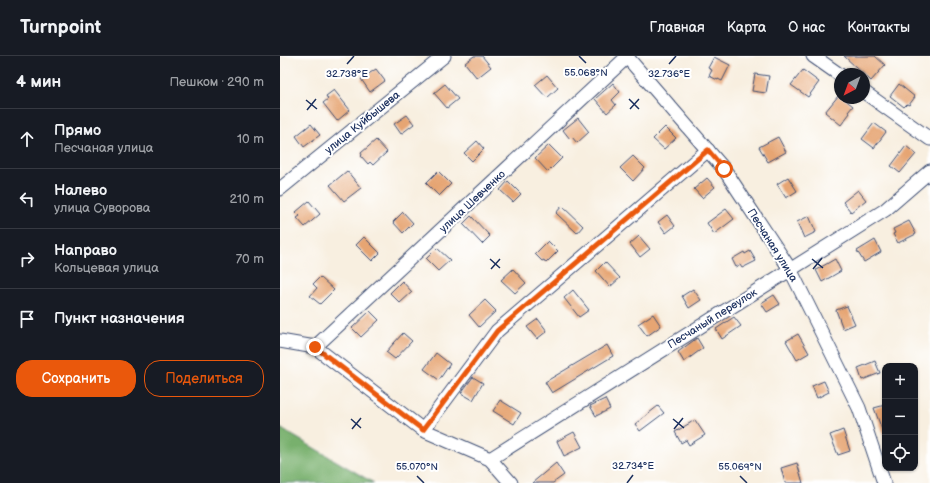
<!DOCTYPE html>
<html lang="ru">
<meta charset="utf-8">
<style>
body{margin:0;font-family:"Balsamiq Sans",sans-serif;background:#242831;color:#f1f3f6}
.controls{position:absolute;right:12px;bottom:12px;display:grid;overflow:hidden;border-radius:8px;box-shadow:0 1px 3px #0004}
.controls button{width:36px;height:36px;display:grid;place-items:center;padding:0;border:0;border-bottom:1px solid #363941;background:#171b24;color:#f1f3f6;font:20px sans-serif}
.compass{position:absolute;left:554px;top:12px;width:36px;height:36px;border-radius:50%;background:#171b24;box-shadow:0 1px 3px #0004;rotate:221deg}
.stop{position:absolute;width:12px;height:12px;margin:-9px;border:3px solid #ea580c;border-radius:50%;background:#fff}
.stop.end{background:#ea580c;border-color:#fff;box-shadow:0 1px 4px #0008}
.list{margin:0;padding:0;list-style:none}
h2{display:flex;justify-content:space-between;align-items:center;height:52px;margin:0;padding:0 16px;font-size:17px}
h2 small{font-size:13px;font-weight:400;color:#9ea1a6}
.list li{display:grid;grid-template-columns:26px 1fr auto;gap:12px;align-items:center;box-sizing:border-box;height:60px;padding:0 16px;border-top:1px solid #363941}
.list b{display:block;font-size:15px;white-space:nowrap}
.list p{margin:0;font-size:13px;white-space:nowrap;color:#9ea1a6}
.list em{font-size:13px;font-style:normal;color:#9ea1a6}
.actions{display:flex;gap:8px;padding:12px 16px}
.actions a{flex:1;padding:9px 0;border:1px solid #ea580c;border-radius:16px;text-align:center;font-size:14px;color:#ea580c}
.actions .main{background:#ea580c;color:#fff}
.icon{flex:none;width:22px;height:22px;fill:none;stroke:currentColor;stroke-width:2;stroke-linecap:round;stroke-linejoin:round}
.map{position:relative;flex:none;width:650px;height:427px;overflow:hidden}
header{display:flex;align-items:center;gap:24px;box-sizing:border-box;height:56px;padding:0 20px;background:#171b24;border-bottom:1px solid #363941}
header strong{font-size:19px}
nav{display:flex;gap:22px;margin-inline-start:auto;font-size:14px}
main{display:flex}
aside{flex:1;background:#171b24}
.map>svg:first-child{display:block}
</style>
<header>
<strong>Turnpoint</strong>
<nav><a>Главная</a><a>Карта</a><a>О нас</a><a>Контакты</a></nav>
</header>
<main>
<aside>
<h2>4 мин<small>Пешком · 290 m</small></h2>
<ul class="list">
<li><svg class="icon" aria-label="ahead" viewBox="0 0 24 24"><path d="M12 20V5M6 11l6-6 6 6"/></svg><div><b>Прямо</b><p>Песчаная улица</p></div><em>10 m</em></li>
<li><svg class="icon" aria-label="left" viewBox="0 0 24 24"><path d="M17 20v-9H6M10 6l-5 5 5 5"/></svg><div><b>Налево</b><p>улица Суворова</p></div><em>210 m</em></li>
<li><svg class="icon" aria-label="right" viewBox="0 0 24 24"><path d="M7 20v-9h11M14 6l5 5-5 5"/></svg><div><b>Направо</b><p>Кольцевая улица</p></div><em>70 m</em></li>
<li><svg class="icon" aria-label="arrive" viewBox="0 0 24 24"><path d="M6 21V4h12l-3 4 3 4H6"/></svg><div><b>Пункт назначения</b></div></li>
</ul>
<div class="actions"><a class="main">Сохранить</a><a>Поделиться</a></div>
</aside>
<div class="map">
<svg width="650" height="427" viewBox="0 0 650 427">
<rect width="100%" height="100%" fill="#fff"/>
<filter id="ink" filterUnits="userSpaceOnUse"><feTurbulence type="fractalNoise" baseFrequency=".025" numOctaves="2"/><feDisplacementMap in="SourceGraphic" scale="8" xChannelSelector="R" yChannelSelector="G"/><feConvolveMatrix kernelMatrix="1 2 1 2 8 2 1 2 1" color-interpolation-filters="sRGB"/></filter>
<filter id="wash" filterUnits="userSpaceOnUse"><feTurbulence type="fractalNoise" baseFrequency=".012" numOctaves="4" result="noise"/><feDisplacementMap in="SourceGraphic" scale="16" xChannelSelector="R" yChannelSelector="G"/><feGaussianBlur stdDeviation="0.9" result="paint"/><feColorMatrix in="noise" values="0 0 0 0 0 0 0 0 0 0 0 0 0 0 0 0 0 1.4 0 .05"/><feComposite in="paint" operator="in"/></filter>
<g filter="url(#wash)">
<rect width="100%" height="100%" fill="#f8efe0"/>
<!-- forest -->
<polygon fill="#78b06d" stroke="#4a7066" points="0,372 94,427 0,427"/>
<g id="blocks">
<!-- building -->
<g fill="#e6a573">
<polygon points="194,0 202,0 211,11 197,22 185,7"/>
<polygon points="564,0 595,0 605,9 591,25"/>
<polygon points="434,1 450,9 442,25 438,23 438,24 429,20 432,14 428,12"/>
<polygon points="96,13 105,25 90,36 81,23"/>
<polygon points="523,14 539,26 528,41 511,29"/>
<polygon points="475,18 489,20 486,37 472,35"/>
<polygon points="267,19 278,32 267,42 255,29"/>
<polygon points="333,27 340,36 332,44 336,49 327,57 315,43"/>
<polygon points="165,28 178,43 167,52 154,37"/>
<polygon points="619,28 635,41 629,49 627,48 624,51 610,40"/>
<polygon points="54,34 70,54 57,65 43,47 48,43 46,40"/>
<polygon points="559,39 560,42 563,42 573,50 568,56 570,57 561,69 545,56"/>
<polygon points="127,59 134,68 121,78 114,68"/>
<polygon points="298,62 309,76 297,87 292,81 290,83 283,74"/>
<polygon points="594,67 606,76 594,92 582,83"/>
<polygon points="31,68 40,79 24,91 16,80"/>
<polygon points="385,71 396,82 384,93 373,83"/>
<polygon points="498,81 506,96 488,106 479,91"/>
<polygon points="96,84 107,96 93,109 90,106 88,108 81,100 82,99 81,97"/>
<polygon points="197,85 204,93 192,105 184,97"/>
<polygon points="269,89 282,102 268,116 255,102"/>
<polygon points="626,90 636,98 620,117 611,110"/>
<polygon points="353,100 365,112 353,125 340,112"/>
<polygon points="67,115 81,132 64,145 50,129"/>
<polygon points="158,115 171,128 159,140 146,127"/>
<polygon points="508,121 517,135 506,142 497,128"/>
<polygon points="427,122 435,131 422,142 414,133"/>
<polygon points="228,125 241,138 233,146 220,134"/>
<polygon points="578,134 586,144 571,156 563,146"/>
<polygon points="29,145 40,158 25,171 17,162 20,160 16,156"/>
<polygon points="282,150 303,170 297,177 276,157"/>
<polygon points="446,153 454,163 434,178 427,167"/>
<polygon points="123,156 133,167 123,177 113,166"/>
<polygon points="387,159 395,170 386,177 378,166"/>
<polygon points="191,160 210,180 202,188 183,168"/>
<polygon points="529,160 536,176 524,182 517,166"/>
<polygon points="629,165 636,178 618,187 613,178 615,177 613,173"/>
<polygon points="359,180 370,193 360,201 350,188"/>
<polygon points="84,181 100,197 92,205 76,189"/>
<polygon points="595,184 601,196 584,206 577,195"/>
<polygon points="268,185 278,195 266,207 264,204 262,205 255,198"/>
<polygon points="157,192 170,204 158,215 146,203"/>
<polygon points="470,195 476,205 462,212 460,209 456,211 452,203 464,196 465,198"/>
<polygon points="555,203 561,215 542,226 536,214"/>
<polygon points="325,206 340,222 330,231 316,215"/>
<polygon points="233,213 246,227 235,237 221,224"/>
<polygon points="40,221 54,234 40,248 30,240 37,232 33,228"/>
<polygon points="122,225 132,236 120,247 110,237"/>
<polygon points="413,233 421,244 409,252 402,240"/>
<polygon points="293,234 309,254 299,261 284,242"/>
<polygon points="494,239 500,248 487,256 481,247"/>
<polygon points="205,244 216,255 199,271 189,259"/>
<polygon points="567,250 575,268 563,273 556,254"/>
<polygon points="90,255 99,264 81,281 72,272"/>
<polygon points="373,258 381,270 367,280 358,268"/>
<polygon points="454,261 461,270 442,283 436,273"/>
<polygon points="258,263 267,275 257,283 247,271"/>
<polygon points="123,277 132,285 115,303 106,296"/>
<polygon points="518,278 529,297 517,304 506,285"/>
<polygon points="417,282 423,292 404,306 398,296"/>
<polygon points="327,289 333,300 272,337 265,326"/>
<polygon points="156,297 170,308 159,324 144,313"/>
<polygon points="595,305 600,317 582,324 578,312"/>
<polygon points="193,321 203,327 193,344 181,337"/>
<polygon points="544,325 549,336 537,342 532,330"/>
<polygon points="325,343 330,353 316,360 310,350"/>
<polygon points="220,344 241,357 234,368 213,355"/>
<polygon points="605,349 605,379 604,379 594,352"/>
<polygon points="378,350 384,357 360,375 355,368"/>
<polygon points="415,364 425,379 409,389 406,384 401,387 395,376"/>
<polygon points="563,374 570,395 558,399 550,379"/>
<polygon points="294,376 302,391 284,400 277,385"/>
<polygon points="276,407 284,419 273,427 252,427"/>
<polygon points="517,407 523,427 505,427 501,412"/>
</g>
</g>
</g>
<g filter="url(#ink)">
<use href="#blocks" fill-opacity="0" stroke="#3c4c72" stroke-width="1"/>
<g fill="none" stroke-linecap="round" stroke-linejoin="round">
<!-- minor casing -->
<g stroke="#3c4c72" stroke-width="15">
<g id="minor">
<polyline points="533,0 560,19"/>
<polyline points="347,1 444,113 510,213 579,352 604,427"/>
<polyline points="584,36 650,83"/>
<polyline points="0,133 164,0"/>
<polyline points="0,285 35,291 143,374 210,403 231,427"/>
<polyline points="35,291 348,0"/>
<polyline points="143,374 217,275 428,94"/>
<polyline points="210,403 605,154 650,115"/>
</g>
</g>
<!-- minor -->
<use href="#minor" stroke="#fff" stroke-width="13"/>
</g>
</g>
<g fill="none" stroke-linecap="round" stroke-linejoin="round" filter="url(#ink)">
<!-- route -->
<polyline stroke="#ea580c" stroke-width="5" points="35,291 143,374 217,275 428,94 444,113"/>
</g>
<!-- ticks -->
<path fill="none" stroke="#1b2f5e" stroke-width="1.5" d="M299,0L306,7M67,8L74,0M389,8L396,0M349,43L359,53M26,44L37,53M350,53L359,43M27,54L36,43M210,203L220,212M532,203L543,212M211,213L220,203M533,213L542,202M71,363L81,372M393,363L404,372M72,373L81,362M394,373L403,362M137,420L144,427M460,420L467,427M347,427L353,419"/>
<g text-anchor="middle" stroke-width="4" stroke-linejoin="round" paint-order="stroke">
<!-- street labels -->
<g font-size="11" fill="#1b2f5e" stroke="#fff">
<text transform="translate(82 66) rotate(-39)" y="4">улица Куйбышева</text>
<text transform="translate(192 145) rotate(-43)" y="4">улица Шевченко</text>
<text transform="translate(493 189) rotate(58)" y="4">Песчаная улица</text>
<text transform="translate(432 262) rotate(-32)" y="4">Песчаный переулок</text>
</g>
</g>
<g font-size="10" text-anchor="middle" fill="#1b2f5e" stroke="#fff" stroke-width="4" stroke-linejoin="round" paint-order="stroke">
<text x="306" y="20">55.068°N</text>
<text x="67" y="21">32.738°E</text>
<text x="389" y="21">32.736°E</text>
<text x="353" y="413">32.734°E</text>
<text x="137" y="414">55.070°N</text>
<text x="460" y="414">55.069°N</text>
</g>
</svg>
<div class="controls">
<button>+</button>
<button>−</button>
<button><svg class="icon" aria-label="locate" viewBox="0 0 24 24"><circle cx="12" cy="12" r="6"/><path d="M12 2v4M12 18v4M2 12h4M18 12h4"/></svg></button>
</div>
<svg class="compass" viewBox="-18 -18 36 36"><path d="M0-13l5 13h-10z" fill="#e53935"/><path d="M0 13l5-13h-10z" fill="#9ea1a6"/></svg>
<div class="stop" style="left:444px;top:113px"></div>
<div class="stop end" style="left:35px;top:291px"></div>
</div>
</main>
